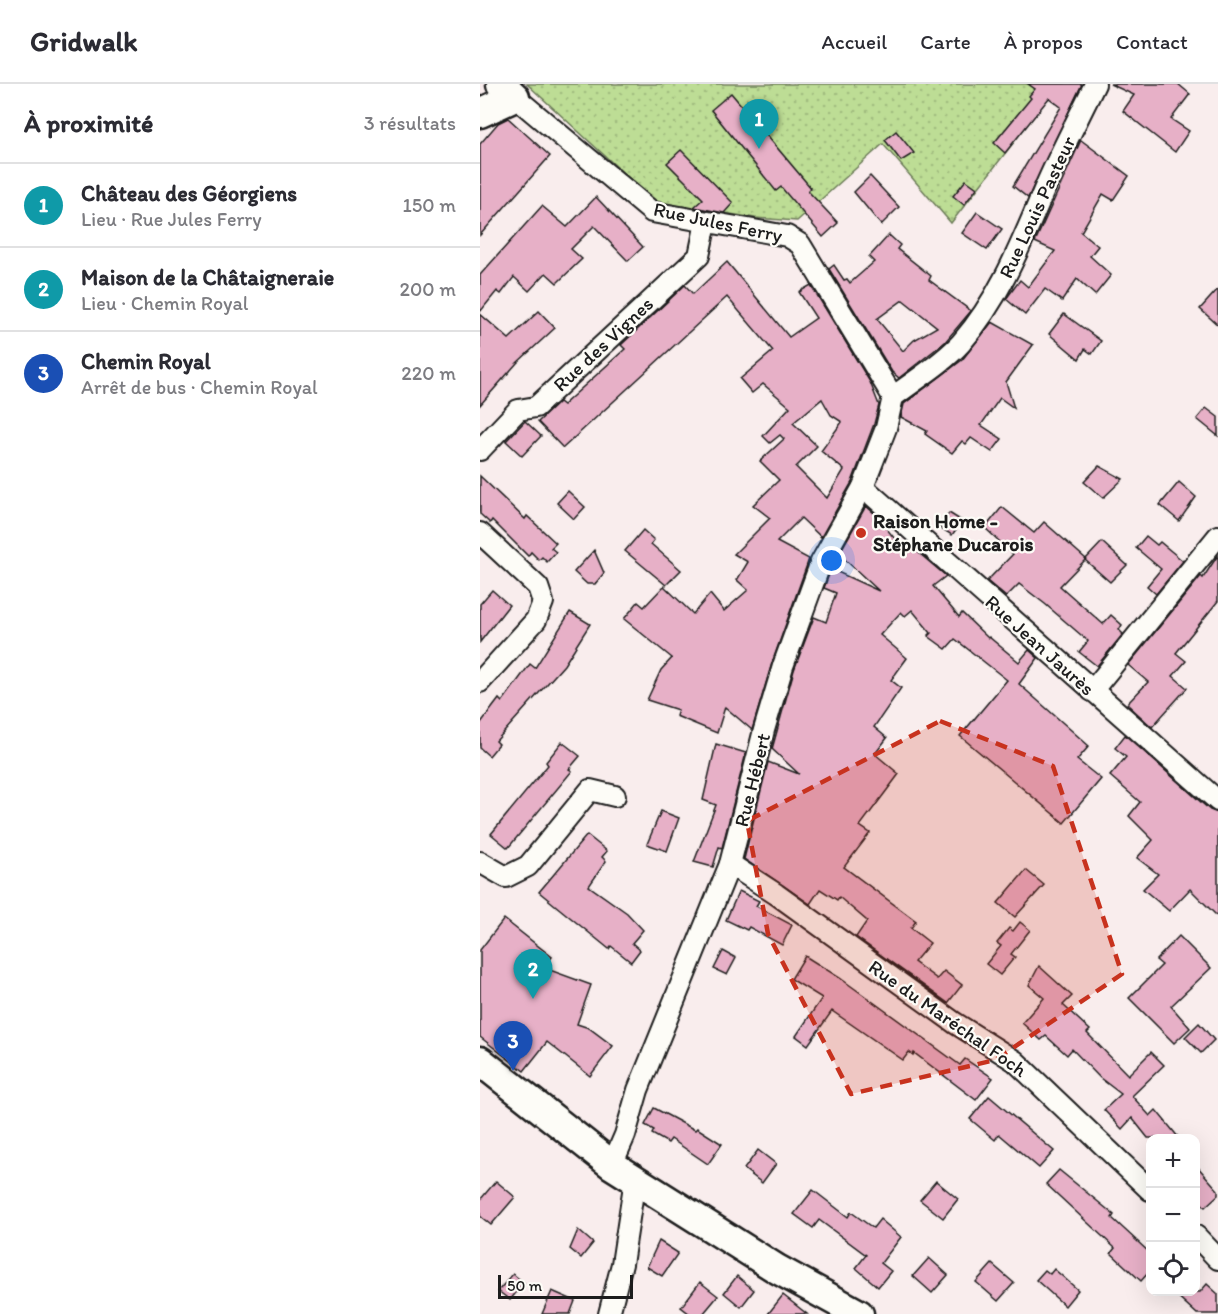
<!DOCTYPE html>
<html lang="fr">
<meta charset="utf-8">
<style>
body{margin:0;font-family:Itim,sans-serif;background:#f7f7f7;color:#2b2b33}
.controls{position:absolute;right:18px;bottom:18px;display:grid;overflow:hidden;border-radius:12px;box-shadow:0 6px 24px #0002}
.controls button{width:54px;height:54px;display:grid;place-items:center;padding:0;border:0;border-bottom:2px solid #e1e1e2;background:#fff;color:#2b2b33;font:30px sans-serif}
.scale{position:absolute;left:18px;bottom:15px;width:135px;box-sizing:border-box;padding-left:6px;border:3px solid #1c1c1c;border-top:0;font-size:16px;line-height:21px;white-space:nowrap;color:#1c1c1c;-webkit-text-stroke:4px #fdfcf7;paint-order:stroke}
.you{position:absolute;left:352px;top:477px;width:21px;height:21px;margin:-15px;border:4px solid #fff;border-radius:50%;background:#1a73e8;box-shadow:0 0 0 9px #1a73e833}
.badge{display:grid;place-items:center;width:39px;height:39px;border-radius:50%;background:#c8321e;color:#fff;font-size:20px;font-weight:700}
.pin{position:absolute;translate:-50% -50px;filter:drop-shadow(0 2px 3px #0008)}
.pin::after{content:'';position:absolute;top:32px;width:21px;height:18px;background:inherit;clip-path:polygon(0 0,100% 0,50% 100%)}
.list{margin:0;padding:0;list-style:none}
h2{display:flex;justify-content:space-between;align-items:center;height:78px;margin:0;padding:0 24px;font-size:26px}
h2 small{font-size:20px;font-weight:400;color:#7c7c81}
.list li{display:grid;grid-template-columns:39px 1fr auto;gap:18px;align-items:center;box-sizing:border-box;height:84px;padding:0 24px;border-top:2px solid #e1e1e2}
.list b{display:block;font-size:22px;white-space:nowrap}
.list p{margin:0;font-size:20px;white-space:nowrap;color:#7c7c81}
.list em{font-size:20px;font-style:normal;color:#7c7c81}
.icon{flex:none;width:33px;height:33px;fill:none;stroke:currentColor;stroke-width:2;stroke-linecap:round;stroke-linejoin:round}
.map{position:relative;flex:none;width:738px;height:1230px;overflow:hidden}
header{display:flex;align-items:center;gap:36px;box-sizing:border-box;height:84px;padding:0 30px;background:#fff;border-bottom:2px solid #e1e1e2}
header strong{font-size:28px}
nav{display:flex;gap:33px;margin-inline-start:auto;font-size:21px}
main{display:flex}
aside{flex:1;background:#fff}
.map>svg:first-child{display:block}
</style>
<header>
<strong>Gridwalk</strong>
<nav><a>Accueil</a><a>Carte</a><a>À propos</a><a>Contact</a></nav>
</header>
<main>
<aside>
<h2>À proximité<small>3 résultats</small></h2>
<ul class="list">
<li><span class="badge" style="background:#0f9aa8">1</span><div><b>Château des Géorgiens</b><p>Lieu · Rue Jules Ferry</p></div><em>150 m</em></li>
<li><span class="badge" style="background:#0f9aa8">2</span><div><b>Maison de la Châtaigneraie</b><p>Lieu · Chemin Royal</p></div><em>200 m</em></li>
<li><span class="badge" style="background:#1a4fb4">3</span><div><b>Chemin Royal</b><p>Arrêt de bus · Chemin Royal</p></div><em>220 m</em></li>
</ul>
</aside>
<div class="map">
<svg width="738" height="1230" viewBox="0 0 738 1230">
<defs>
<pattern id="park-dots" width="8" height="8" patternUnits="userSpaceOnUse" patternTransform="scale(1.5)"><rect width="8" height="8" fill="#bddd95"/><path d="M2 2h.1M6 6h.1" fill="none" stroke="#a2bd80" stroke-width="1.8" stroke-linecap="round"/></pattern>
</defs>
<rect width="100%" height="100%" fill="#f9eded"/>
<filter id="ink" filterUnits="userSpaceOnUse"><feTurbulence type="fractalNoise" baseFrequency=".0167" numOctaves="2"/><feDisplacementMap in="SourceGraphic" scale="12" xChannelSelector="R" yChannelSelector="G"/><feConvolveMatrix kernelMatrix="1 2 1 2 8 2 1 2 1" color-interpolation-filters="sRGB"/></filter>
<g filter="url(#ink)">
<!-- park -->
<polygon fill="url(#park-dots)" stroke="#6c7c58" stroke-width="1.5" points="47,0 584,0 572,9 471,139 403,60 317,137 275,134 175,118"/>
<!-- building -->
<g fill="#e7b0c7" stroke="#1c1c1c" stroke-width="1.5" fill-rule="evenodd">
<polygon points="548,0 602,0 548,114 533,102 581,23 569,14 525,69 514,59 551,14 549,12 555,5"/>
<polygon points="630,0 698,0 710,10 691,35 709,47 695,68 643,27 654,11"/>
<polygon points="251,9 331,104 328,107 358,139 343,153 301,103 296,107 231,26"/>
<polygon points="28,34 70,72 0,151 0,60 18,39"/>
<polygon points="416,47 434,69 421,77 405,56"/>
<polygon points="601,56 649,92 633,116 623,110 601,148 618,162 610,172 631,191 615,211 597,195 582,217 565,205 545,231 526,215 540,196 548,203 575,167 555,158"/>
<polygon points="201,66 253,119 244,129 214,123 223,115 187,79"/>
<polygon points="390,92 419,123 401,141 374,108"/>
<polygon points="486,96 497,104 484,121 473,112"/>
<polygon points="116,113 163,163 148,177 114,142 91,165 102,175 77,199 66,189 49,207 34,193 21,210 17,207 0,228 0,191 62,122 87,143"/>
<polygon points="497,128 522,145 507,166 482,149"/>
<path d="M409,151L420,161L417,165L451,192L449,196L491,227L465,258L419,294L412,288L349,185L354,181L364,196L367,195L370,199L394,178L389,173ZM423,216L457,243L434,256L423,267L397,235Z"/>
<path d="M247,178L309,253L336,234L319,208L331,201L390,298L399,321L394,340L372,398L341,453L321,434L297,458L329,475L292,579L272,646L245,623L237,649L196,632L198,626L167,616L181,586L192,574L144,535L158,518L164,523L184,502L213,530L230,510L244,527L268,506L257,496L268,478L254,470L290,434L273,421L299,396L280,377L304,355L300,351L290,359L283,352L310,323L283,300L272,309L260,295L293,267L247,213L83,364L58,338L79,318L83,321L145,265L141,261L205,201L213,210ZM342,315L351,331L362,338L341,367L364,386L347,414L316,383L337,362L313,339Z"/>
<polygon points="738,205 738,241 720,225"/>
<polygon points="59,227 75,244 37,279 0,321 0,230 29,255"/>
<polygon points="584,230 621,257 612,270 605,265 599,275 569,250"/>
<polygon points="512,238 553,261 526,298 534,324 520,314 501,341 522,355 512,368 491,354 486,360 482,357 472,369 445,350 447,347 421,333 424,320 482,276"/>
<polygon points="726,324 738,333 738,352 717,335"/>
<polygon points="45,337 61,352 42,372 26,357"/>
<polygon points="619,382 643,395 623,414 604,398"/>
<polygon points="0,392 45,435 47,432 76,459 71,464 76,468 67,478 62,473 59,476 51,468 48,472 12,436 10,439 0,430"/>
<polygon points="699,398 716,413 699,437 680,421"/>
<polygon points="88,407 105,423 94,435 77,419"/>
<polygon points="386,422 403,437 402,439 427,470 433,464 466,492 453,502 479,533 482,529 508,554 509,553 539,578 549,566 558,574 539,600 609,662 597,676 621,695 584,739 480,652 527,596 475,555 466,565 448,552 451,549 432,526 425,532 421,528 400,551 427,574 411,596 421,604 394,643 407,654 395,670 419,690 380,742 390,749 364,783 436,837 431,844 450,859 434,878 457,895 464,887 482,901 468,919 376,853 387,837 359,813 357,816 340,805 330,820 264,775 288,678 319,690 292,665 314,586 334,533 346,538 356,509 344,504 351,485 399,507 359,470"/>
<polygon points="522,423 554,449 564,438 606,475 580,502 623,540 631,531 642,541 639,546 643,550 617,582 599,568 608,557 565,520 539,500 526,513 507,497 533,470 505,444"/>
<polygon points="469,429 482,437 472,451 459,443"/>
<polygon points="163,446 174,456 171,460 201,486 186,501 145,467"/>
<polygon points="666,452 677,461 680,458 703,477 676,510 667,502 681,485 656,464"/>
<polygon points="622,458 647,481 630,498 605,476"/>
<polygon points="114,466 124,489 115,500 107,500 94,488"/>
<polygon points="738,471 738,517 696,569 706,577 693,592 707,604 672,643 647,620 668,598 648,581 721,492 723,494"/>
<polygon points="12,506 29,521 0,558 0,520"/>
<polygon points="90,528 110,540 84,581 16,657 19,660 9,672 0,664 0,640 19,615 22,618 50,580 55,584"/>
<polygon points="645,651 730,726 738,729 738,833 710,805 689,827 663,805 678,790 657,774 673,756 649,732 660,718 630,692 646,673 635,664"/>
<polygon points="82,658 100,672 89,685 92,687 28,764 11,750 68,681 66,678"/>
<polygon points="236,660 266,669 242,764 239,763 233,783 214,778 236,721 223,716"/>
<polygon points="181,727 199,734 187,767 167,760"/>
<polygon points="107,751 127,767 122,773 126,777 109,802 147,829 163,846 152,859 160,866 151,878 131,862 129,865 59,808"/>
<polygon points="546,786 564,801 535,833 518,819"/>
<polygon points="259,807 279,817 276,822 312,841 302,861 269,843 267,846 246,836"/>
<polygon points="24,835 72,873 64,884 111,901 97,940 109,944 133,962 110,992 67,958 44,987 0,953 0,866"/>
<polygon points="540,838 550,846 531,870 535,873 520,891 506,880 521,862 517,859 529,844 533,847"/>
<polygon points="699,852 731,884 691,922 710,944 694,959 649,914 682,881 676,876"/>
<polygon points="243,867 256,874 247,891 234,885"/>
<polygon points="325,872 360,894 480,981 485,975 513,994 496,1016 434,969 433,971 429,968 423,976 352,927 328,961 316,952 342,914 311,895"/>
<polygon points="559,882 592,912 583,921 610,946 607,949 648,991 671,968 684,981 652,1012 670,1032 676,1026 699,1054 668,1054 652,1034 642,1045 624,1026 641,1010 620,994 592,965 587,971 566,952 561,956 542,939 564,914 549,901"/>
<polygon points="719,939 734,956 721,969 705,953"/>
<polygon points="509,1012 574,1067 559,1084 519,1050 515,1056 490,1035"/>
<polygon points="174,1024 215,1046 217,1044 242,1060 228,1080 191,1055 188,1059 172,1050 174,1046 165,1041"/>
<polygon points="278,1066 296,1080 282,1099 264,1085"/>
<polygon points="716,1081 738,1106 738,1111 725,1123 716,1113"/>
<polygon points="579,1086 627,1125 634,1131 632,1134 670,1169 670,1187 661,1197 631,1169 635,1164 566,1100"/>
<polygon points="16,1097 35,1113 11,1141 0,1132 0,1116"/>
<polygon points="456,1097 478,1115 463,1134 440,1116"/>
<polygon points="333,1106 368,1133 371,1128 393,1144 400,1135 421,1153 401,1179 411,1187 398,1203 376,1184 386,1171 339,1136 333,1144 314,1130"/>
<polygon points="98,1146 113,1159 101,1174 90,1165"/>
<polygon points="179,1157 198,1169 182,1192 167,1183"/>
<polygon points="449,1174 468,1191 452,1209 433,1192"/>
<polygon points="512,1180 534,1199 518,1217 496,1198"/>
<polygon points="574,1185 598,1206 585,1222 556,1196 565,1186 570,1190"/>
<polygon points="33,1190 44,1199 30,1216 18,1207"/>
<polygon points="257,1192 274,1206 261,1223 244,1209"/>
<polygon points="220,1198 238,1212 223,1230 210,1230 201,1223"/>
<polygon points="727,1200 738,1210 738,1230 717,1230 693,1208 720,1208"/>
<polygon points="72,1207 95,1217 90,1230 62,1230"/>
<polygon points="303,1211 327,1230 288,1230"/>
</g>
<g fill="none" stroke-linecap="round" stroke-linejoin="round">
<!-- street casing -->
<g stroke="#1c1c1c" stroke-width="24">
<g id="street">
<polyline points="35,13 172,128 307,152 320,160 413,313"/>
<path d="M413,313C435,296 462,280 481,259C522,212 543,155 567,99C582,65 599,33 615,0"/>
<polyline points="0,366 38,326 56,323 219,172 226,138"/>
<polyline points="383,403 738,717"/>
<polyline points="0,449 58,503 63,518 56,536 0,598"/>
<polyline points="612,607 738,452"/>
<polyline points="0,778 26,793 48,782 110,706 135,712"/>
<polyline points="250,780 296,810 475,939 535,977 670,1106"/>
<polyline points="132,1081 145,1051 158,1006 250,780 284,646 303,582 341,478 383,403 406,344 413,313"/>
<polyline points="716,1152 738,1175"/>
<polyline points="129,1230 142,1180 155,1095"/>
</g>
</g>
<!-- secondary casing -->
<g stroke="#1c1c1c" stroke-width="33">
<g id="secondary">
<polyline points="0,29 35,13 21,0"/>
<polyline points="0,977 132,1081 297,1185 379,1230"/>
</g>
</g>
<!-- street -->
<use href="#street" stroke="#fdfcf7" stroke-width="20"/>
<!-- secondary -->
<use href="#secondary" stroke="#fdfcf7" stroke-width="28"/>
</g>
</g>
<!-- marked area -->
<path fill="#c8321e" fill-opacity="0.2" stroke="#c8321e" stroke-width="4.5" stroke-dasharray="12 8" stroke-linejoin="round" d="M460,637L573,682L642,890L515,976L371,1010L288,850L267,737Z"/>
<!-- markers -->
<circle fill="#c8321e" stroke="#fdfcf7" stroke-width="2" cx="381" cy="449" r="6"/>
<g text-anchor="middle" stroke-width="4.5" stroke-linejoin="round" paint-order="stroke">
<!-- street labels -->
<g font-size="20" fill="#1c1c1c" stroke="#fdfcf7">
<text transform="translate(557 123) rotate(-65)" y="7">Rue Louis Pasteur</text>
<text transform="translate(238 138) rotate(12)" y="7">Rue Jules Ferry</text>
<text transform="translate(123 260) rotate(-43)" y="7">Rue des Vignes</text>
<text transform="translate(560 561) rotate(42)" y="7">Rue Jean Jaurès</text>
<text transform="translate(272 696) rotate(-76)" y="7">Rue Hébert</text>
<text transform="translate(468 934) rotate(35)" y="7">Rue du Maréchal Foch</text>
</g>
<!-- poi labels -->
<g font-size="20" font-weight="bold" fill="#1c1c1c" stroke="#fdfcf7" text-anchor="start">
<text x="393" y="444">Raison Home -<tspan x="393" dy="23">Stéphane Ducarois</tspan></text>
</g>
</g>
</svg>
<div class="controls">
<button>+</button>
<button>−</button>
<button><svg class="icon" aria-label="locate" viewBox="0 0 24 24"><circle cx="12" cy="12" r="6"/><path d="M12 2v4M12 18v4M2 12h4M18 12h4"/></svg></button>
</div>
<div class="scale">50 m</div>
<div class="you"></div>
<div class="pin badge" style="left:279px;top:65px;background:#0f9aa8">1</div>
<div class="pin badge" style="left:53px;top:915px;background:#0f9aa8">2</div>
<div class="pin badge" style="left:33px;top:987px;background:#1a4fb4">3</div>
</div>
</main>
